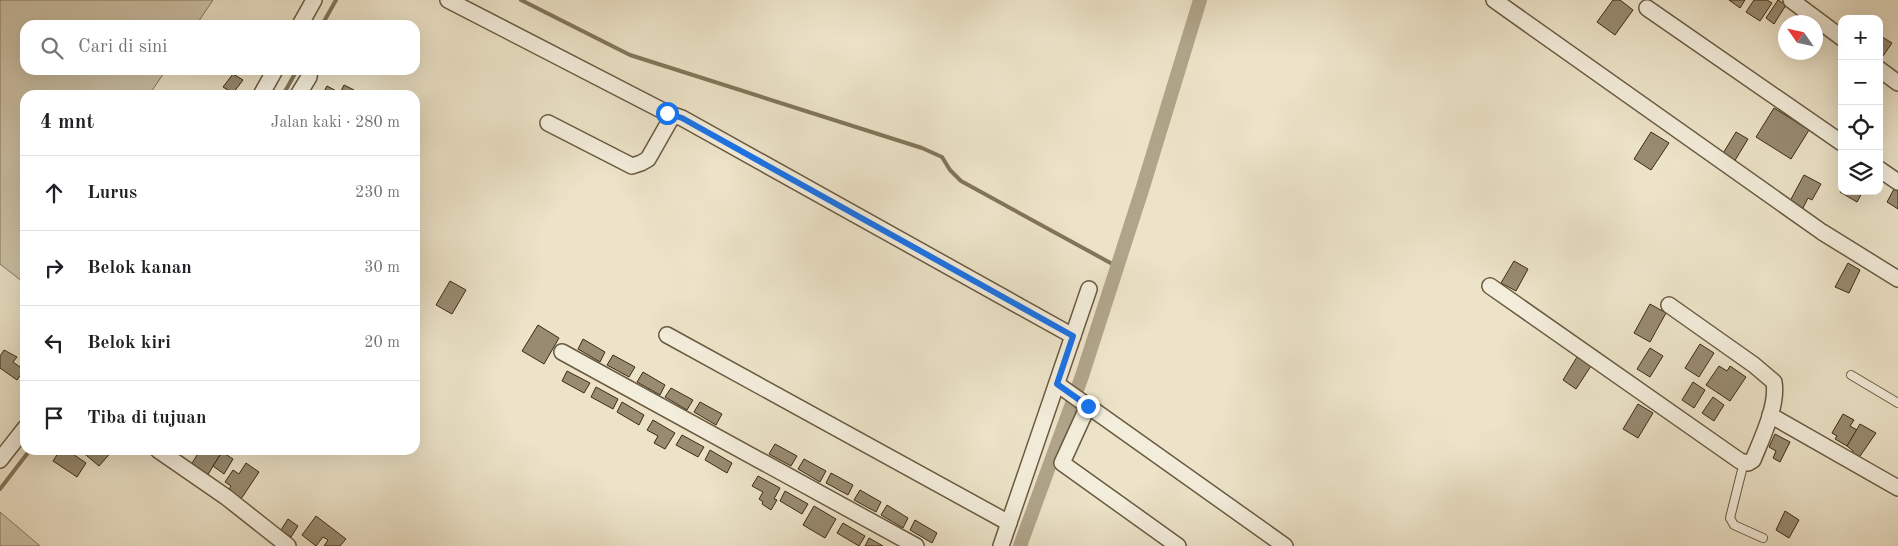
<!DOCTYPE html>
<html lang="id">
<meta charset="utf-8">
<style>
body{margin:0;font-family:"Old Standard TT",serif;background:#f6f6f6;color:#202124}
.controls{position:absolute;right:15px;top:15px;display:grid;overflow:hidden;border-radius:10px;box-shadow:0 5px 20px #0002}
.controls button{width:45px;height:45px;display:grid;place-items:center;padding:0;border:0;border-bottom:1px solid #e0e0e0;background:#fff;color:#202124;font:25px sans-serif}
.compass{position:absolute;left:1778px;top:15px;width:45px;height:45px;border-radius:50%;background:#fff;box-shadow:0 5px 20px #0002;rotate:304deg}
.stop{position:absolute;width:15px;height:15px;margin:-11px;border:4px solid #1a73e8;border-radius:50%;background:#fff}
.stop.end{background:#1a73e8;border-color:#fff;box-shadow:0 1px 5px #0008}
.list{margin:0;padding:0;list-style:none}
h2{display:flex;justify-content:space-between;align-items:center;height:65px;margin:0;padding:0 20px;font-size:21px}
h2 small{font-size:16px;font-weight:400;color:#757577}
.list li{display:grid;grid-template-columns:32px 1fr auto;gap:15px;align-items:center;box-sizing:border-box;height:75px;padding:0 20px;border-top:1px solid #e0e0e0}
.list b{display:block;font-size:19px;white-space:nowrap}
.list em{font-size:16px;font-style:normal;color:#757577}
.icon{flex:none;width:28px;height:28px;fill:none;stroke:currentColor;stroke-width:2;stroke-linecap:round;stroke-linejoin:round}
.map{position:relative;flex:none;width:1898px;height:546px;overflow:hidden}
.search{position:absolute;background:#fff;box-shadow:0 5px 20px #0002;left:20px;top:20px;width:400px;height:55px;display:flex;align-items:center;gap:12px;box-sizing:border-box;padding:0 18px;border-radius:15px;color:#757577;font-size:19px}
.panel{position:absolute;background:#fff;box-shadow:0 5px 20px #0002;left:20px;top:90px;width:400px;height:365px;border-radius:15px}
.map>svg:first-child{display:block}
</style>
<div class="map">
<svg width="1898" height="546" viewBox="0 0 1898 546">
<rect width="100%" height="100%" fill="#ece3c8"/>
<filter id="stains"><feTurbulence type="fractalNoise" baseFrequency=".004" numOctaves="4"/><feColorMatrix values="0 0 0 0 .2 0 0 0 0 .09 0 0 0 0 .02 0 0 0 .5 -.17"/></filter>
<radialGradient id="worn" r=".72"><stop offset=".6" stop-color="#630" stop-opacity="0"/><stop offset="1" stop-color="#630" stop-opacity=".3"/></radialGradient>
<!-- green -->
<g fill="#cec4a9" stroke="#86785e">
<polygon points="0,0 213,0 196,25 25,25 25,70 166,70 149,95 25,95 25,279 23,282 0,264"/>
<polygon points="0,512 40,546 0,546"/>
</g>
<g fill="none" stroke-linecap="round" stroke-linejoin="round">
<!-- stream -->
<g stroke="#82755a" stroke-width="4">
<polyline points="521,0 630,55 922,148 942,157 950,170 961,181 1116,266"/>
<polyline points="322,25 336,0"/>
<polyline points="283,95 297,70"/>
<polyline points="0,489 30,450"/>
</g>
<!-- canal -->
<polyline stroke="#b0a58a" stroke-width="14" points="1020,546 1081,379 1142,190 1200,0"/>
</g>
<!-- building -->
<g fill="#988b71" stroke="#3d2c13">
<polygon points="1613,0 1620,0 1633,10 1615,35 1597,22"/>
<polygon points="1729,0 1745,0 1740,8"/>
<polygon points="1754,0 1767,0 1772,3 1760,21 1746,12"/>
<polygon points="1778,0 1786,5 1774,24 1766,18"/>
<polygon points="1879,35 1892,43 1883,56 1879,53"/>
<polygon points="233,74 243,80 233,93 223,87"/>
<polygon points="344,85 354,90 351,95 322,95 327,86 340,93"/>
<polygon points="1774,108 1809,130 1791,159 1756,137"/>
<polygon points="1651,132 1669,143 1651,170 1634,159"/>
<polygon points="1736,132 1748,139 1734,162 1722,155"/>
<polygon points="1804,175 1821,184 1812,200 1808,198 1803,208 1790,201"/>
<polygon points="1842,189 1842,191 1863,191 1857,202 1840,192"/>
<polygon points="1894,189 1898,191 1898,209 1887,202"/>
<polygon points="1514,261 1528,269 1516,291 1501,283"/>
<polygon points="1848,263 1860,270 1849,293 1835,287"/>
<polygon points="450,281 466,290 452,314 436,305"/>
<polygon points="1650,304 1666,313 1650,342 1634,333"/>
<polygon points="538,325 559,338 544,364 522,351"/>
<polygon points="583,339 605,352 600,362 578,349"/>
<polygon points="1700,344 1714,353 1699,377 1685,368"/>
<polygon points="1650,348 1663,356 1650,377 1637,369"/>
<polygon points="4,350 17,357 13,362 24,370 17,380 0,368 0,356"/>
<polygon points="613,355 635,367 629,377 607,365"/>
<polygon points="1577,357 1591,366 1576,389 1563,380"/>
<polygon points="1719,366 1727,371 1730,366 1746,377 1730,401 1706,385"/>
<polygon points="567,371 590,383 584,393 562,381"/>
<polygon points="643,372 665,385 660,395 637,382"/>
<polygon points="1693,382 1705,390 1694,408 1682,400"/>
<polygon points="596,387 618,399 613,409 591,397"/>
<polygon points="671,388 693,400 687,410 665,397"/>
<polygon points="1713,397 1724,405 1714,421 1702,413"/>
<polygon points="622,402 644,415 639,425 617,412"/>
<polygon points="700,402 722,414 716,425 694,412"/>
<polygon points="1638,404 1653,413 1638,438 1623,429"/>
<polygon points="1843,414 1854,420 1850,426 1857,430 1847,446 1835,439 1837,436 1832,433"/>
<polygon points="653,420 675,433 665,449 654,443 658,436 647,430"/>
<polygon points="1860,424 1876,433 1858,459 1851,455 1853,451 1847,446"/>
<polygon points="1775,434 1790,442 1780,462 1773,458 1776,451 1769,447"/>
<polygon points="682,435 704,447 698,457 676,445"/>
<polygon points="775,444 797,456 791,466 769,454"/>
<polygon points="60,450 67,450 86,463 77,477 53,461"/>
<polygon points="80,450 113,450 99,466"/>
<polygon points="200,450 223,450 207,476 191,465"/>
<polygon points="710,450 732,463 727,473 705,460"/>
<polygon points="222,452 233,459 224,474 213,466"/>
<polygon points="804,459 826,471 820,482 798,469"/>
<polygon points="246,463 259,472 241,499 228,491 231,486 225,482 233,470 239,474"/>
<polygon points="831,473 853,485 848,495 826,483"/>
<polygon points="758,476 780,488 774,499 777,500 771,510 762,504 763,502 759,499 763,492 752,486"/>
<polygon points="860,490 881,502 876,512 854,500"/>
<polygon points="785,491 808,504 802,514 780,501"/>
<polygon points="887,505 908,518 903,528 881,515"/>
<polygon points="814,506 836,519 825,538 803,525"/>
<polygon points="1785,511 1799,520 1789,538 1776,530"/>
<polygon points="316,516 346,539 340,546 324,546 328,540 323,537 316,546 302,535"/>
<polygon points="288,519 298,526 291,537 281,530"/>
<polygon points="915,520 937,533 932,543 910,530"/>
<polygon points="843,523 865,536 859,546 837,533"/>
<polygon points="869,538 883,546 865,546"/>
</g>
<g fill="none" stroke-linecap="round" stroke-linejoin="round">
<!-- lane casing -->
<g stroke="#695a40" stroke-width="10">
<g id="lane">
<polyline points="1851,375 1898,403"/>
<polyline points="1744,462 1730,518 1734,525 1763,538"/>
</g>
</g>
<!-- street casing -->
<g stroke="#695a40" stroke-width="18">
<g id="street">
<polyline points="448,0 667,113 682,118 1073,336"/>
<polyline points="1494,0 1822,232 1898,279"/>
<polyline points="1791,0 1842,38"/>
<polyline points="1647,8 1842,143"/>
<polyline points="300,25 314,0"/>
<polyline points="1879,69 1898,83"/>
<polyline points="261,95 275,70"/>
<polyline points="298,95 309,77 310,70"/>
<polyline points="548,123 632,166 641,163 648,159 673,115"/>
<polyline points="1879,169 1898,182"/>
<path d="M1490,286L1740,461L1748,463L1753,460C1762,438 1778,405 1774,382L1754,365L1669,305"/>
<polyline points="667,335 1009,523"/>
<polyline points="562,352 916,546"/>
<polyline points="1057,384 1285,546"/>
<polyline points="1088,406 1062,463 1178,546"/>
<polyline points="1770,415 1898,488"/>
<polyline points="158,450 226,497 288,546"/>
<polyline points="0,460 25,428"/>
<polyline points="1001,546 1089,289"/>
</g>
</g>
<!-- lane -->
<use href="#lane" stroke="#f3eddb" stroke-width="8"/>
<!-- street -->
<use href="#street" stroke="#f3eddb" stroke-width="15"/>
</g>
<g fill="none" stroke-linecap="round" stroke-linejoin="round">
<!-- route -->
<polyline stroke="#1a73e8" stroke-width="6" points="667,113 682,118 1073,336 1057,384 1088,406"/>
</g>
<rect width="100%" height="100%" filter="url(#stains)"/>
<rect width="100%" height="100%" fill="url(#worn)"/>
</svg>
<div class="controls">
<button>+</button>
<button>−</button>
<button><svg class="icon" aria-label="locate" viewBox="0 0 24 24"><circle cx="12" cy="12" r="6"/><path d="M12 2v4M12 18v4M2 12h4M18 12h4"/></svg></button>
<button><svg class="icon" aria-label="layers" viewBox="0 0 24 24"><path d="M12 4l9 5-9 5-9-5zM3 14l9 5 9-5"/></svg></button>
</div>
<svg class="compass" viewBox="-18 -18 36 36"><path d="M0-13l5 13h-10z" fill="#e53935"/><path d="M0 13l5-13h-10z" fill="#757577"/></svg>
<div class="stop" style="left:667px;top:113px"></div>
<div class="stop end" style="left:1088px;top:406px"></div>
<div class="search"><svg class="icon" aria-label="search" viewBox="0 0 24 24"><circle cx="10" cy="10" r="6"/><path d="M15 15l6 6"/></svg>Cari di sini</div>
<section class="panel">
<h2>4 mnt<small>Jalan kaki · 280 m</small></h2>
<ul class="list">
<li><svg class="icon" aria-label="ahead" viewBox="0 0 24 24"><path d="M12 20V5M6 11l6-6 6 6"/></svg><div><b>Lurus</b></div><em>230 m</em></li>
<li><svg class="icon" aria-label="right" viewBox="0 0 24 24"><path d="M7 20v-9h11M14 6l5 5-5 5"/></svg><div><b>Belok kanan</b></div><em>30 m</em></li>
<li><svg class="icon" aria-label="left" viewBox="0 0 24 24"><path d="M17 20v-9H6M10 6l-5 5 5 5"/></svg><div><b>Belok kiri</b></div><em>20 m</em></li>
<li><svg class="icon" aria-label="arrive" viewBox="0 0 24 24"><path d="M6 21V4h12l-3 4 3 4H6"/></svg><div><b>Tiba di tujuan</b></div></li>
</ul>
</section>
</div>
